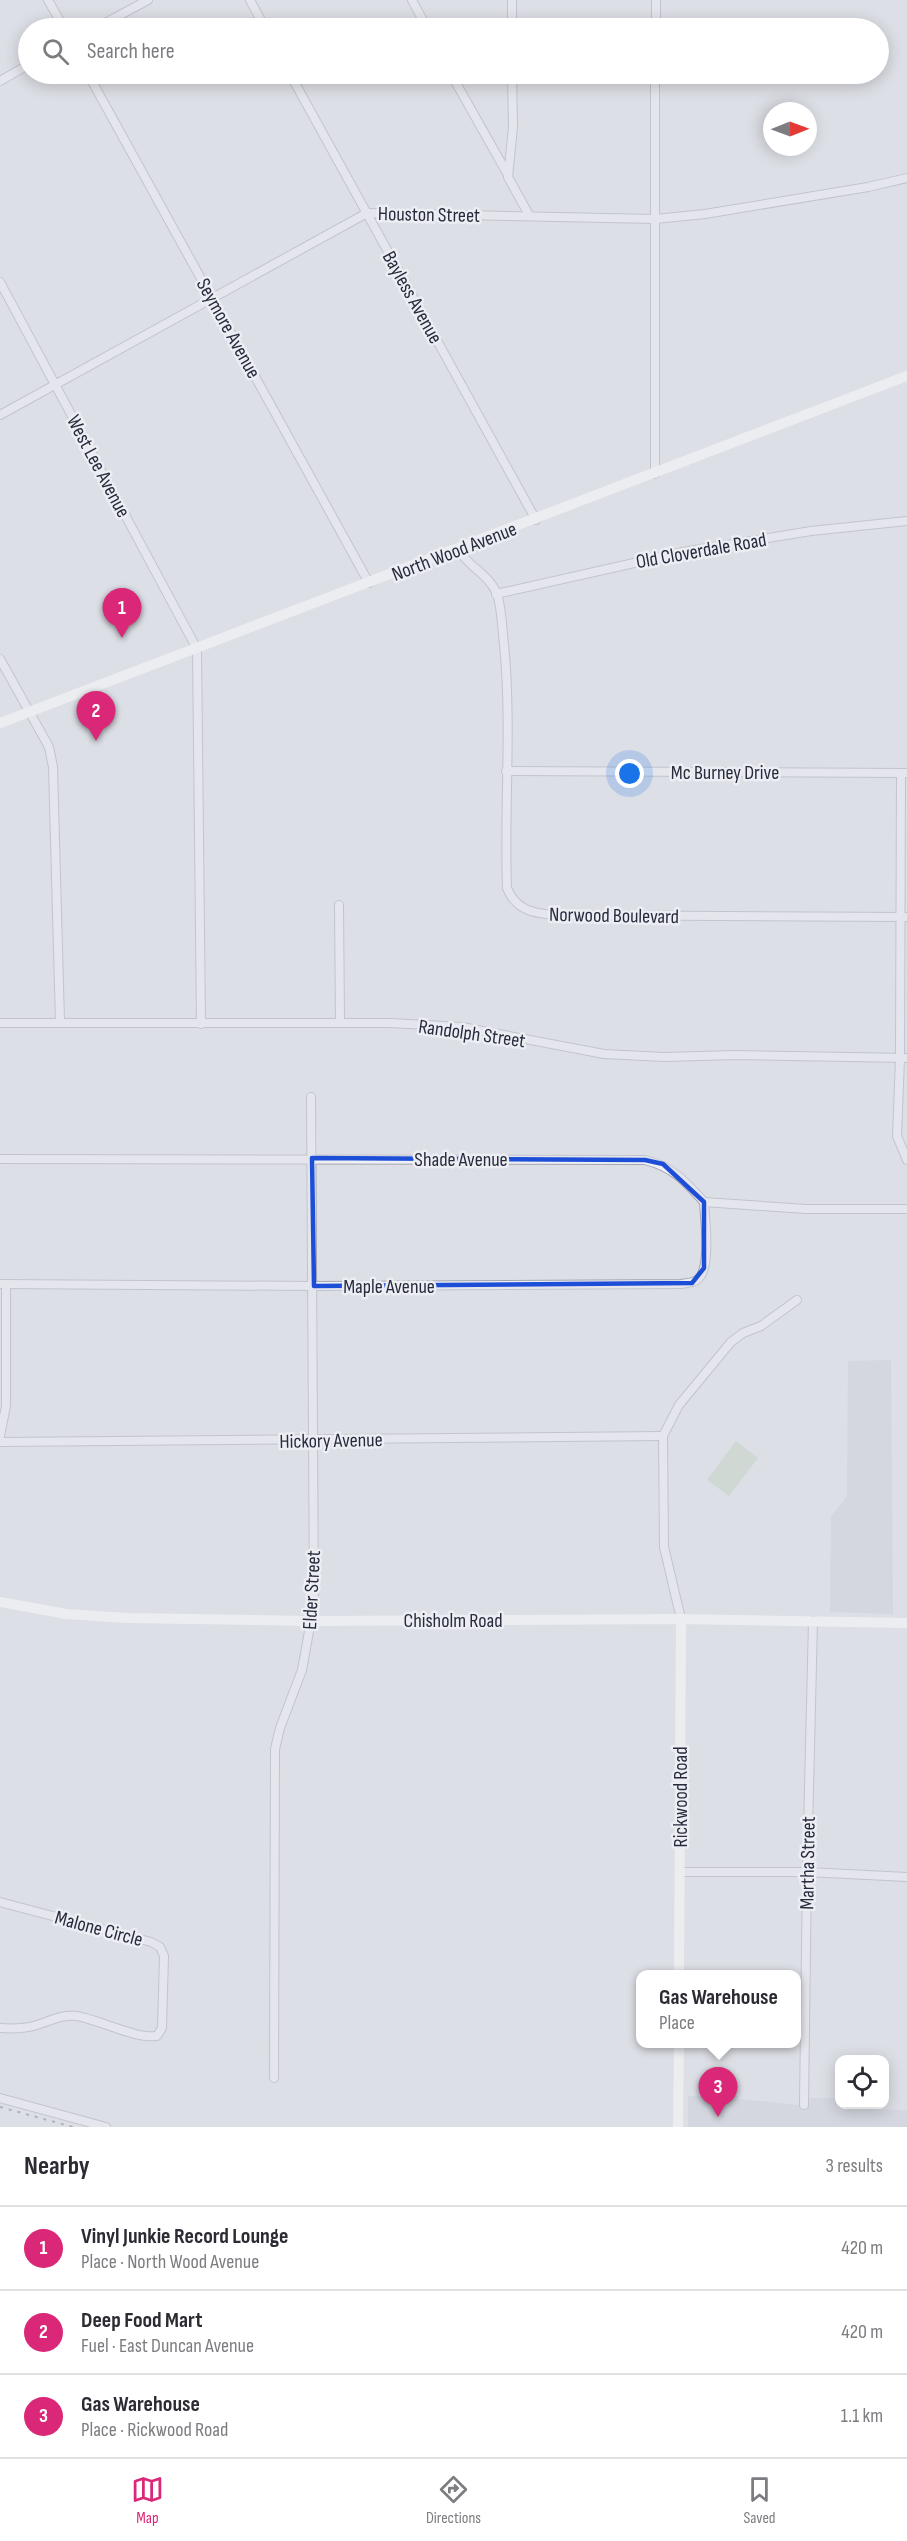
<!DOCTYPE html>
<meta charset="utf-8">
<style>
body{margin:0;font-family:"Sofia Sans Condensed",sans-serif;background:#f2f2f3;color:#2b2b33}
.controls{position:absolute;right:18px;bottom:18px;display:grid;overflow:hidden;border-radius:12px;box-shadow:0 3px 15px #0003}
.controls button{width:54px;height:54px;display:grid;place-items:center;padding:0;border:0;border-bottom:2px solid #e1e1e2;background:#fff;color:#2b2b33;font:30px sans-serif}
.compass{position:absolute;left:763px;top:102px;width:54px;height:54px;border-radius:50%;background:#fff;box-shadow:0 3px 15px #0003;rotate:89deg}
.you{position:absolute;left:630px;top:774px;width:21px;height:21px;margin:-15px;border:4px solid #fff;border-radius:50%;background:#1a73e8;box-shadow:0 0 0 9px #1a73e833}
.badge{display:grid;place-items:center;width:39px;height:39px;border-radius:50%;background:#db2777;color:#fff;font-size:20px;font-weight:700}
.pin{position:absolute;translate:-50% -50px;filter:drop-shadow(0 2px 3px #0008)}
.pin::after{content:'';position:absolute;top:32px;width:21px;height:18px;background:inherit;clip-path:polygon(0 0,100% 0,50% 100%)}
.popup{position:absolute;left:636px;top:1970px;width:165px;height:78px;box-sizing:border-box;display:grid;place-content:center;border-radius:12px;background:#fff;filter:drop-shadow(0 2px 4px #0005);font-size:20px;white-space:nowrap;color:#7c7c81}
.popup b{font-size:22px;color:#2b2b33}
.popup::after{content:'';position:absolute;left:50%;top:100%;margin-left:-12px;border:12px solid transparent;border-top-color:#fff}
.list{margin:0;padding:0;list-style:none}
h2{display:flex;justify-content:space-between;align-items:center;height:78px;margin:0;padding:0 24px;font-size:26px}
h2 small{font-size:20px;font-weight:400;color:#7c7c81}
.list li{display:grid;grid-template-columns:39px 1fr auto;gap:18px;align-items:center;box-sizing:border-box;height:84px;padding:0 24px;border-top:2px solid #e1e1e2}
.list b{display:block;font-size:22px;white-space:nowrap}
.list p{margin:0;font-size:20px;white-space:nowrap;color:#7c7c81}
.list em{font-size:20px;font-style:normal;color:#7c7c81}
.icon{flex:none;width:33px;height:33px;fill:none;stroke:currentColor;stroke-width:2;stroke-linecap:round;stroke-linejoin:round}
.map{position:relative;flex:none;width:907px;height:2127px;overflow:hidden}
.search{position:absolute;background:#fff;box-shadow:0 3px 15px #0003;left:18px;right:18px;top:18px;height:66px;display:flex;align-items:center;gap:15px;box-sizing:border-box;padding:0 21px;border-radius:33px;color:#7c7c81;font-size:22px}
.sheet{height:330px;background:#fff}
nav{display:flex;justify-content:space-around;align-items:center;box-sizing:border-box;height:84px;border-top:2px solid #e1e1e2;background:#fff;font-size:16px;color:#7c7c81}
nav a{display:grid;justify-items:center;gap:3px}
nav .on{color:#db2777}
.map>svg:first-child{display:block}
</style>
<div class="map">
<svg width="907" height="2127" viewBox="0 0 907 2127">
<rect width="100%" height="100%" fill="#dddfe6"/>
<!-- built -->
<g fill="#cbced8">
<polygon points="891,1360 893,1614 830,1612 831,1516 847,1497 848,1361"/>
<polygon points="688,2096 738,2096 738,2099 809,2106 810,2098 839,2098 840,2104 862,2105 863,2109 907,2110 907,2127 688,2127"/>
</g>
<!-- green -->
<polygon fill="#c0d0be" points="736,1441 758,1458 729,1496 707,1480"/>
<g fill="none" stroke-linecap="round" stroke-linejoin="round">
<!-- minor casing -->
<g stroke="#a3a5b0" stroke-width="10">
<g id="minor">
<polyline points="48,0 64,28"/>
<polyline points="250,0 265,28"/>
<polyline points="412,0 427,28"/>
<polyline points="512,0 512,28"/>
<polyline points="96,28 148,0"/>
<polyline points="656,28 656,0"/>
<polyline points="88,74 369,583"/>
<polyline points="290,74 536,520"/>
<polyline points="451,74 508,175"/>
<polyline points="512,74 513,127 508,177 529,215"/>
<polyline points="0,81 28,65"/>
<polyline points="0,282 197,649 201,1024"/>
<polyline points="0,415 367,213 655,219 705,214 868,187 907,178"/>
<polyline points="655,474 655,74"/>
<path d="M458,549C467,566 489,574 497,594C502,609 502,628 504,644C512,725 504,807 507,888C516,910 532,913 553,915L907,917"/>
<polyline points="496,594 683,552 811,531 907,521"/>
<polyline points="0,659 49,747 53,767 60,1022"/>
<polyline points="506,771 907,773"/>
<polyline points="901,773 900,1058 897,1136 907,1160"/>
<polyline points="339,905 340,1023"/>
<polyline points="0,1023 391,1023 462,1027 604,1054 664,1057 736,1055 907,1058"/>
<path d="M0,1159L645,1160C673,1167 685,1181 704,1202L806,1209H907"/>
<path d="M0,1284L314,1286L681,1284C687,1283 695,1283 699,1278C711,1266 705,1219 704,1202"/>
<polyline points="0,1436 6,1406 6,1284"/>
<polyline points="0,1442 663,1436"/>
<polyline points="681,1619 664,1547 663,1436 679,1405 731,1342 743,1333 761,1326 797,1300"/>
<polyline points="680,1872 807,1872 907,1877"/>
<path d="M0,1902L151,1942L160,1947L164,1956L162,2028L157,2036C135,2039 100,2020 77,2016C62,2014 50,2021 37,2025C24,2029 13,2029 0,2028"/>
<polyline points="274,2078 275,1749 280,1728 302,1670 314,1604 311,1097"/>
<polyline points="0,2098 106,2127"/>
<polyline points="804,2105 807,1872 813,1621"/>
</g>
</g>
<!-- minor -->
<use href="#minor" stroke="#eff0f5" stroke-width="8"/>
<!-- secondary -->
<g stroke="#fff" stroke-width="10">
<polyline points="0,723 907,376"/>
<polyline points="0,1602 66,1614 127,1618 311,1621 681,1619 907,1623"/>
<polyline points="679,1974 681,1619"/>
<polyline points="678,2127 679,2044"/>
</g>
<!-- rail -->
<polyline stroke="#777c8f" stroke-width="2" stroke-dasharray="3 6" stroke-linecap="butt" points="0,2107 73,2127"/>
</g>
<!-- marked area -->
<path d="M0 0H907V2127H0ZM312,1158L645,1160L663,1164L704,1202V1268L692,1283L314,1286Z" fill="#dddfe6" fill-opacity=".55" fill-rule="evenodd"/>
<path fill="none" stroke="#1d4ed8" stroke-width="4.5" stroke-linejoin="round" d="M312,1158L645,1160L663,1164L704,1202V1268L692,1283L314,1286Z"/>
<g text-anchor="middle" stroke-width="5" stroke-linejoin="round" paint-order="stroke">
<!-- street labels -->
<g font-size="20" fill="#272b3c" stroke="#eceef4">
<text transform="translate(429 214) rotate(1)" y="7">Houston Street</text>
<text transform="translate(413 297) rotate(61)" y="7">Bayless Avenue</text>
<text transform="translate(229 328) rotate(61)" y="7">Seymore Avenue</text>
<text transform="translate(99 466) rotate(62)" y="7">West Lee Avenue</text>
<text transform="translate(701 550) rotate(-10)" y="7">Old Cloverdale Road</text>
<text transform="translate(454 551) rotate(-21)" y="7">North Wood Avenue</text>
<text x="725" y="779">Mc Burney Drive</text>
<text transform="translate(614 915) rotate(1)" y="7">Norwood Boulevard</text>
<text transform="translate(472 1033) rotate(8)" y="7">Randolph Street</text>
<text x="461" y="1166">Shade Avenue</text>
<text x="389" y="1293">Maple Avenue</text>
<text transform="translate(331 1440) rotate(-1)" y="7">Hickory Avenue</text>
<text transform="translate(311 1590) rotate(-87)" y="7">Elder Street</text>
<text x="453" y="1627">Chisholm Road</text>
<text transform="translate(680 1797) rotate(-90)" y="7">Rickwood Road</text>
<text transform="translate(807 1863) rotate(-89)" y="7">Martha Street</text>
<text transform="translate(99 1928) rotate(15)" y="7">Malone Circle</text>
</g>
</g>
</svg>
<div class="controls">
<button><svg class="icon" aria-label="locate" viewBox="0 0 24 24"><circle cx="12" cy="12" r="6"/><path d="M12 2v4M12 18v4M2 12h4M18 12h4"/></svg></button>
</div>
<svg class="compass" viewBox="-18 -18 36 36"><path d="M0-13l5 13h-10z" fill="#e53935"/><path d="M0 13l5-13h-10z" fill="#7c7c81"/></svg>
<div class="you"></div>
<div class="pin badge" style="left:122px;top:638px">1</div>
<div class="pin badge" style="left:96px;top:741px">2</div>
<div class="pin badge" style="left:718px;top:2117px">3</div>
<div class="popup"><b>Gas Warehouse</b>Place</div>
<div class="search"><svg class="icon" aria-label="search" viewBox="0 0 24 24"><circle cx="10" cy="10" r="6"/><path d="M15 15l6 6"/></svg>Search here</div>
</div>
<section class="sheet">
<h2>Nearby<small>3 results</small></h2>
<ul class="list">
<li><span class="badge">1</span><div><b>Vinyl Junkie Record Lounge</b><p>Place · North Wood Avenue</p></div><em>420 m</em></li>
<li><span class="badge">2</span><div><b>Deep Food Mart</b><p>Fuel · East Duncan Avenue</p></div><em>420 m</em></li>
<li><span class="badge">3</span><div><b>Gas Warehouse</b><p>Place · Rickwood Road</p></div><em>1.1 km</em></li>
</ul>
</section>
<nav>
<a class="on"><svg class="icon" aria-label="map" viewBox="0 0 24 24"><path d="M3 6l6-2 6 2 6-2v14l-6 2-6-2-6 2zM9 4v14M15 6v14"/></svg>Map</a>
<a><svg class="icon" aria-label="directions" viewBox="0 0 24 24"><path d="M12 3l9 9-9 9-9-9zM9 14v-3h6M13 9l2 2-2 2"/></svg>Directions</a>
<a><svg class="icon" aria-label="saved" viewBox="0 0 24 24"><path d="M7 4h10v16l-5-4-5 4z"/></svg>Saved</a>
</nav>
